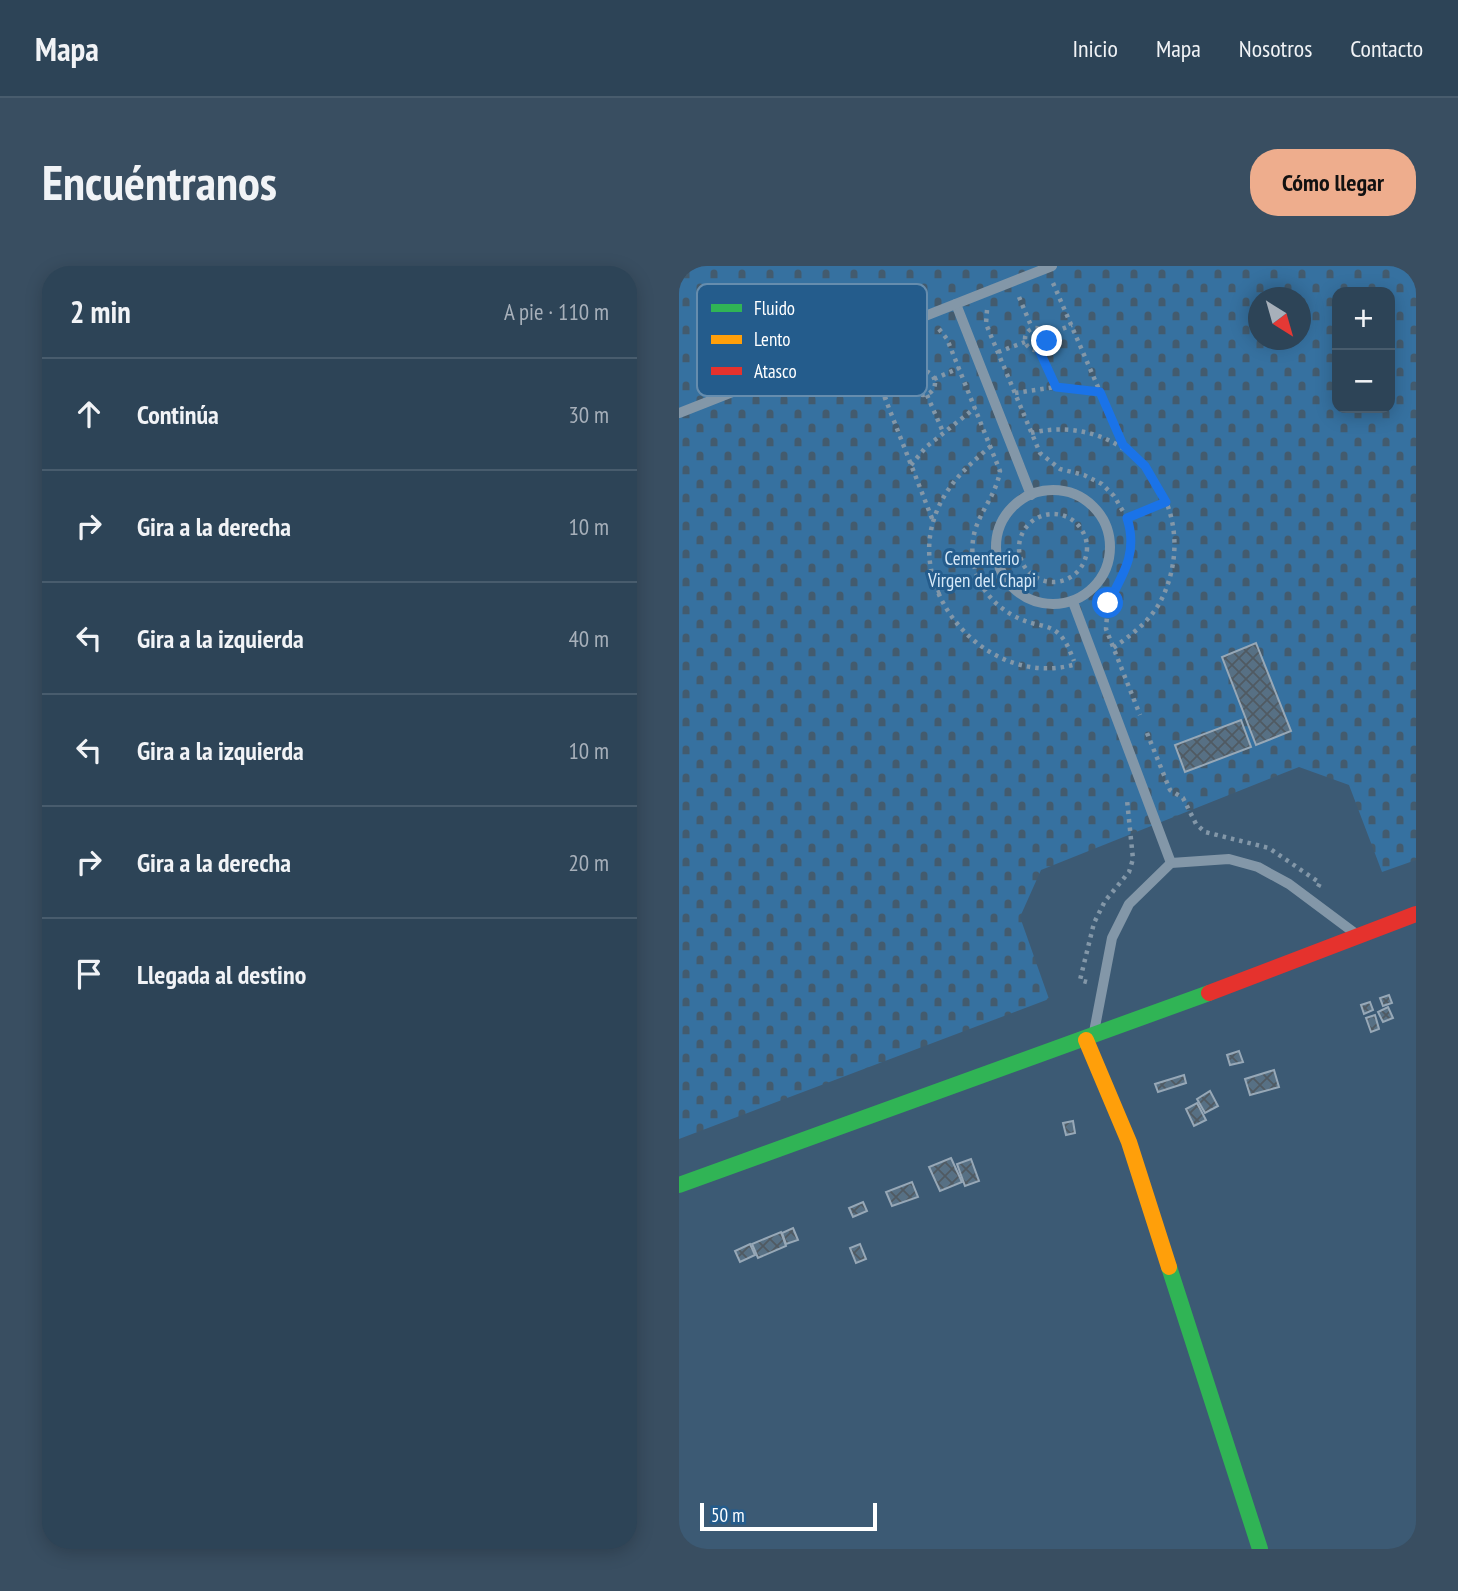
<!DOCTYPE html>
<html lang="es">
<meta charset="utf-8">
<style>
body{margin:0;font-family:"PT Sans Narrow",sans-serif;background:#394e61;color:#f1f3f6}
.controls{position:absolute;right:21px;top:21px;display:grid;overflow:hidden;border-radius:14px;box-shadow:0 4px 18px #0003}
.controls button{width:63px;height:63px;display:grid;place-items:center;padding:0;border:0;border-bottom:2px solid #485c6d;background:#2d4457;color:#f1f3f6;font:35px sans-serif}
.compass{position:absolute;left:569px;top:21px;width:63px;height:63px;border-radius:50%;background:#2d4457;box-shadow:0 4px 18px #0003;rotate:143deg}
.scale{position:absolute;left:21px;bottom:18px;width:177px;box-sizing:border-box;padding-left:7px;border:4px solid #fff;border-top:0;font-size:19px;line-height:24px;white-space:nowrap;color:#fff;-webkit-text-stroke:5px #245c8c;paint-order:stroke}
.stop{position:absolute;width:21px;height:21px;margin:-16px;border:5px solid #1a73e8;border-radius:50%;background:#fff}
.stop.end{background:#1a73e8;border-color:#fff;box-shadow:0 2px 7px #0008}
.list{margin:0;padding:0;list-style:none}
h2{display:flex;justify-content:space-between;align-items:center;height:91px;margin:0;padding:0 28px;font-size:30px}
h2 small{font-size:23px;font-weight:400;color:#a7b0ba}
.list li{display:grid;grid-template-columns:46px 1fr auto;gap:21px;align-items:center;box-sizing:border-box;height:112px;padding:0 28px;border-top:2px solid #485c6d}
.list b{display:block;font-size:26px;white-space:nowrap}
.list em{font-size:23px;font-style:normal;color:#a7b0ba}
.icon{flex:none;width:38px;height:38px;fill:none;stroke:currentColor;stroke-width:2;stroke-linecap:round;stroke-linejoin:round}
.map{position:relative;flex:none;width:737px;height:1283px;overflow:hidden;border-radius:28px}
header{display:flex;align-items:center;gap:42px;box-sizing:border-box;height:98px;padding:0 35px;background:#2d4457;border-bottom:2px solid #485c6d}
header strong{font-size:33px}
nav{display:flex;gap:38px;margin-inline-start:auto;font-size:24px}
.intro{display:flex;align-items:center;justify-content:space-between;box-sizing:border-box;height:168px;padding:0 42px}
h1{margin:0;font-size:49px}
.button{padding:18px 32px;border-radius:28px;background:#eead8d;color:#111;font-size:24px;font-weight:700}
main{display:flex;gap:42px;padding:0 42px}
aside{flex:1;background:#2d4457;border-radius:28px;box-shadow:0 4px 18px #0003}
.map>svg:first-child{display:block}
</style>
<header>
<strong>Mapa</strong>
<nav><a>Inicio</a><a>Mapa</a><a>Nosotros</a><a>Contacto</a></nav>
</header>
<div class="intro"><h1>Encuéntranos</h1><a class="button">Cómo llegar</a></div>
<main>
<aside>
<h2>2 min<small>A pie · 110 m</small></h2>
<ul class="list">
<li><svg class="icon" aria-label="ahead" viewBox="0 0 24 24"><path d="M12 20V5M6 11l6-6 6 6"/></svg><div><b>Continúa</b></div><em>30 m</em></li>
<li><svg class="icon" aria-label="right" viewBox="0 0 24 24"><path d="M7 20v-9h11M14 6l5 5-5 5"/></svg><div><b>Gira a la derecha</b></div><em>10 m</em></li>
<li><svg class="icon" aria-label="left" viewBox="0 0 24 24"><path d="M17 20v-9H6M10 6l-5 5 5 5"/></svg><div><b>Gira a la izquierda</b></div><em>40 m</em></li>
<li><svg class="icon" aria-label="left" viewBox="0 0 24 24"><path d="M17 20v-9H6M10 6l-5 5 5 5"/></svg><div><b>Gira a la izquierda</b></div><em>10 m</em></li>
<li><svg class="icon" aria-label="right" viewBox="0 0 24 24"><path d="M7 20v-9h11M14 6l5 5-5 5"/></svg><div><b>Gira a la derecha</b></div><em>20 m</em></li>
<li><svg class="icon" aria-label="arrive" viewBox="0 0 24 24"><path d="M6 21V4h12l-3 4 3 4H6"/></svg><div><b>Llegada al destino</b></div></li>
</ul>
</aside>
<div class="map">
<svg width="737" height="1283" viewBox="0 0 737 1283">
<defs>
<pattern id="cemetery-stones" width="16" height="16" patternUnits="userSpaceOnUse" patternTransform="scale(1.75)"><rect width="16" height="16" fill="#3671a0"/><path d="M2 7V4a2 2 0 0 1 4 0v3zM10 15v-3a2 2 0 0 1 4 0v3z" fill="#435b6e"/></pattern>
<pattern id="building-cross-hatch" width="8" height="8" patternUnits="userSpaceOnUse" patternTransform="scale(1.75)"><rect width="8" height="8" fill="#577084"/><path d="M0 0l8 8M0 8l8-8" fill="none" stroke="#505a62"/></pattern>
</defs>
<rect width="100%" height="100%" fill="#3c5a74"/>
<!-- cemetery -->
<path fill="url(#cemetery-stones)" fill-rule="evenodd" d="M0,0H737V594L703,606L670,519L620,501L362,604L341,651L370,733L0,873ZM658,26H711V142H658ZM580,32H622V74H580Z"/>
<!-- building -->
<g fill="url(#building-cross-hatch)" stroke="#97a8b7" stroke-width="2">
<polygon points="577,377 612,465 577,479 543,391"/>
<polygon points="562,454 572,481 506,506 496,479"/>
<polygon points="710,729 713,737 704,740 701,732"/>
<polygon points="691,736 694,744 685,748 682,739"/>
<polygon points="709,741 714,752 704,756 699,746"/>
<polygon points="696,749 700,763 692,766 687,752"/>
<polygon points="560,785 564,796 551,799 548,789"/>
<polygon points="595,804 600,821 571,829 566,813"/>
<polygon points="505,809 507,817 479,826 476,818"/>
<polygon points="531,825 539,840 526,847 518,833"/>
<polygon points="518,837 527,854 515,860 507,843"/>
<polygon points="394,855 396,867 387,869 384,857"/>
<polygon points="272,892 283,916 261,925 250,901"/>
<polygon points="292,893 300,915 286,920 278,898"/>
<polygon points="233,916 239,931 213,940 207,926"/>
<polygon points="184,936 188,945 174,951 170,942"/>
<polygon points="114,962 119,974 107,978 103,967"/>
<polygon points="102,966 107,980 79,992 73,978"/>
<polygon points="71,978 76,989 61,996 56,985"/>
<polygon points="181,978 187,993 177,997 171,982"/>
</g>
<g fill="none" stroke-linecap="round" stroke-linejoin="round">
<!-- path -->
<g stroke="#8397a8" stroke-width="4.5" stroke-dasharray="3.5 5" stroke-linecap="butt">
<polyline points="374,17 444,179"/>
<polyline points="340,31 353,62"/>
<polyline points="308,44 307,58 361,187 381,203 405,209 423,218 435,230 448,252 453,269 453,288 429,337 427,363 461,449"/>
<circle cx="357" cy="73" r="11"/>
<path d="M260,63L268,73L321,205C317,231 297,249 294,274C289,313 314,344 349,356C359,359 371,360 379,367C387,374 391,385 395,395"/>
<polyline points="368,69 393,59"/>
<polyline points="227,76 239,106"/>
<polyline points="360,84 377,121"/>
<polyline points="319,86 346,76"/>
<polyline points="190,91 254,255"/>
<circle cx="244" cy="117" r="12"/>
<polyline points="255,113 280,102"/>
<polyline points="336,127 377,121 420,126"/>
<polyline points="248,129 264,166"/>
<polyline points="205,132 232,121"/>
<path d="M352,167C448,144 524,238 485,328C475,352 455,367 434,382"/>
<path d="M312,180C286,202 264,222 254,256C231,336 315,423 397,398"/>
<polyline points="232,199 247,181 296,142"/>
<circle cx="374" cy="282" r="34"/>
<polyline points="448,252 487,236"/>
<polyline points="258,327 298,311"/>
<polyline points="468,467 491,524 504,532 517,558 526,566 590,582 641,617 639,621"/>
<polyline points="408,716 401,714 415,657 426,635 450,606 454,593 448,534"/>
</g>
<!-- lane -->
<g stroke="#8397a8" stroke-width="10">
<polyline points="277,38 352,229"/>
<polyline points="0,147 373,0"/>
<circle cx="374" cy="281" r="57"/>
<polyline points="394,336 492,597"/>
<polyline points="415,766 433,672 450,638 492,597 550,593 579,601 610,618 677,668"/>
</g>
<!-- fast -->
<g stroke="#30b455" stroke-width="16">
<polyline points="0,919 530,727"/>
<polyline points="490,1001 581,1283"/>
</g>
<!-- slow -->
<polyline stroke="#ff9f0a" stroke-width="16" points="407,774 450,876 490,1001"/>
<!-- jam -->
<polyline stroke="#e5322d" stroke-width="16" points="530,727 737,648"/>
</g>
<g fill="none" stroke-linecap="round" stroke-linejoin="round">
<!-- route -->
<path stroke="#1a73e8" stroke-width="9" d="M368,75L360,84L377,121L421,126L444,179L466,200L487,236L448,252C459,286 445,307 429,337"/>
</g>
<g text-anchor="middle" stroke-width="6" stroke-linejoin="round" paint-order="stroke">
<!-- park labels -->
<g font-size="19" fill="#d7e9f8" stroke="#245c8c">
<text x="303" y="299">Cementerio<tspan x="303" dy="22">Virgen del Chapi</tspan></text>
</g>
</g>
<!-- legend -->
<rect x="18" y="18" width="230" height="112" rx="10" fill="#245c8c" stroke="#668dae" stroke-width="2"/>
<rect x="32" y="38" width="31" height="8" fill="#30b455"/>
<rect x="32" y="69" width="31" height="9" fill="#ff9f0a"/>
<rect x="32" y="101" width="31" height="8" fill="#e5322d"/>
<g font-size="19" fill="#fff">
<text x="75" y="49">Fluido</text>
<text x="75" y="80">Lento</text>
<text x="75" y="112">Atasco</text>
</g>
</svg>
<div class="controls">
<button>+</button>
<button>−</button>
</div>
<svg class="compass" viewBox="-18 -18 36 36"><path d="M0-13l5 13h-10z" fill="#e53935"/><path d="M0 13l5-13h-10z" fill="#a7b0ba"/></svg>
<div class="scale">50 m</div>
<div class="stop" style="left:429px;top:337px"></div>
<div class="stop end" style="left:368px;top:75px"></div>
</div>
</main>
